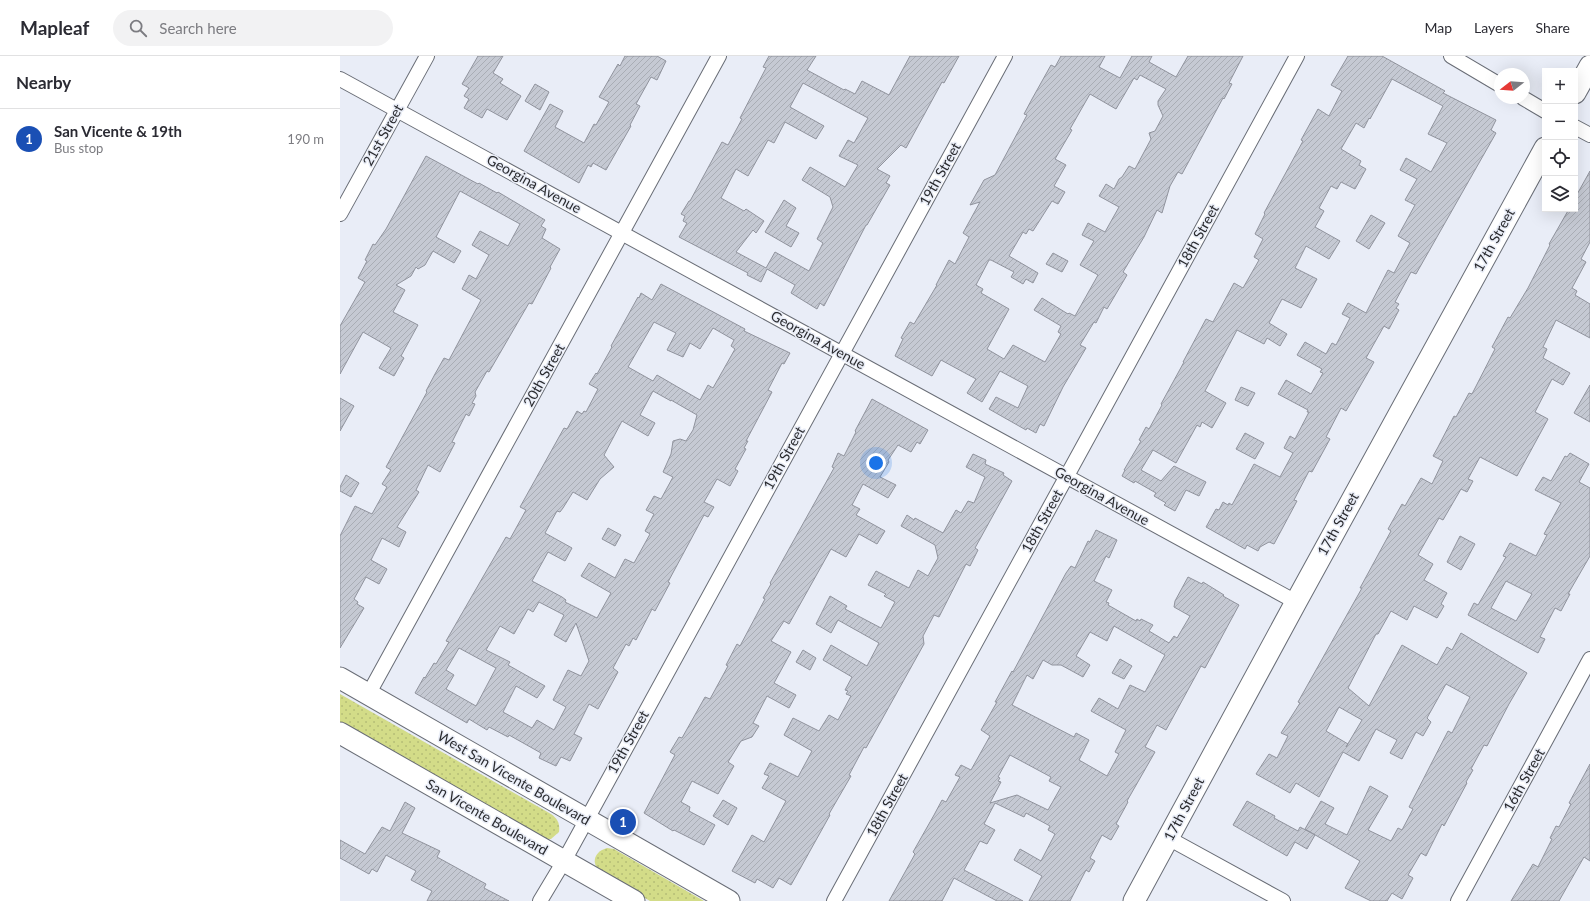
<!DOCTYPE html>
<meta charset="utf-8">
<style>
body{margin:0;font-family:Lato,sans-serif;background:#f2f2f3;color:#2b2b33}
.controls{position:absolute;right:12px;top:12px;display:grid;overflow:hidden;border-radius:0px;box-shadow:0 4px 16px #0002}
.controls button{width:36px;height:36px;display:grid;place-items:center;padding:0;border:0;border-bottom:1px solid #e1e1e2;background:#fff;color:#2b2b33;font:20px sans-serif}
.compass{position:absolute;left:1154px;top:12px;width:36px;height:36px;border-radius:50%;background:#fff;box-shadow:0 4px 16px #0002;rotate:253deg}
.you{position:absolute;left:536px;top:407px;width:14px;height:14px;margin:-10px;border:3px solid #fff;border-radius:50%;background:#1a73e8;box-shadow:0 0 0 6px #1a73e833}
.badge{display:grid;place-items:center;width:26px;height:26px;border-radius:50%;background:#d93025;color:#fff;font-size:13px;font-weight:700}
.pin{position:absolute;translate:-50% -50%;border:2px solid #fff;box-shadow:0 1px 4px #0006}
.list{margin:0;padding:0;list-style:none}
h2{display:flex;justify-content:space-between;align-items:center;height:52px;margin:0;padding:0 16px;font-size:17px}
h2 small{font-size:13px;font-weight:400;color:#7c7c81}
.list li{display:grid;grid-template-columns:26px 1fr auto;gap:12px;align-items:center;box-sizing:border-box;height:60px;padding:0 16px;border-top:1px solid #e1e1e2}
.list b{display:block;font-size:15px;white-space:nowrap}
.list p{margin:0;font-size:13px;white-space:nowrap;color:#7c7c81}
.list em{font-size:13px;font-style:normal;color:#7c7c81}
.icon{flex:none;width:22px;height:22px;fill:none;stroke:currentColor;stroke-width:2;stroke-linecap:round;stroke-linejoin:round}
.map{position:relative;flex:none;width:1250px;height:845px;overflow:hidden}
header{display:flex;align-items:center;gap:24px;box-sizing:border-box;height:56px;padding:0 20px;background:#fff;border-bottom:1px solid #e1e1e2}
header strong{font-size:19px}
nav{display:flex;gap:22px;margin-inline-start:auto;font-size:14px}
.search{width:280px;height:36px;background:#f2f2f3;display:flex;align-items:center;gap:10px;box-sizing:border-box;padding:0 14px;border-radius:22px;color:#7c7c81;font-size:15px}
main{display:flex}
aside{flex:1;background:#fff}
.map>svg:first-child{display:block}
</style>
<header>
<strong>Mapleaf</strong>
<div class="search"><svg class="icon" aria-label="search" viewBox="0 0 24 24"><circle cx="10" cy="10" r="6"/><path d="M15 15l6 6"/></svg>Search here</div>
<nav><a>Map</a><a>Layers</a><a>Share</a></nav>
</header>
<main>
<aside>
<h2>Nearby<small></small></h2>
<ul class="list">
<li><span class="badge" style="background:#1a4fb4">1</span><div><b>San Vicente &amp; 19th</b><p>Bus stop</p></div><em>190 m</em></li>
</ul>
</aside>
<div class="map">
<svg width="1250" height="845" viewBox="0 0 1250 845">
<defs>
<pattern id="grass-dots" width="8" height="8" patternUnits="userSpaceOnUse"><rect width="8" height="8" fill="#d3dc88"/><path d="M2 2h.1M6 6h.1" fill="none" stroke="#b5bd76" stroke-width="1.8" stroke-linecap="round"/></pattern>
<pattern id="building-hatch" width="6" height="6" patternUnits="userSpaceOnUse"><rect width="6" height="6" fill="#c5c9d3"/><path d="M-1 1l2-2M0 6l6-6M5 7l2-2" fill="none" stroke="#a9adb5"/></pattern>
</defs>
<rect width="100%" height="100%" fill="#e9edf7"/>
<!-- grass -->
<g fill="url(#grass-dots)">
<path d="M0,638L211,758C218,763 220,768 219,776L211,783H205L0,668Z"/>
<path d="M267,792L274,793L364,845H310L258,814C251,804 256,795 267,792Z"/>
</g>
<!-- building -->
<g fill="url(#building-hatch)" stroke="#90939d" fill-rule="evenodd">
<polygon points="138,0 163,0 153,17 163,23 160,27 181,40 167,64 147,53 142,62 124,52 129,43 124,40 129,32 122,28"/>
<polygon points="285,0 317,0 326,5 317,24 311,21 296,48 300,50 290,69 291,70 266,114 253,107 251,111 248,109 239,127 184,95 210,48 223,55 215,71 244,87 254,68 256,69 269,46 259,41 278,8 280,10"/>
<path d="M429,0H476L467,14L504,34L505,33L515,38L522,25L549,39L570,0H619L604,27L602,26L566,92L561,89L537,113L550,120L546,127L550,129L527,169H526L484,250L480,247L477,253L451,237L455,229L427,213L421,226L407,219L408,217L339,181L347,167L343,165L345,160L341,158L349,145H350L382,86L388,89L402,63L400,62L426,12L423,11ZM463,27L528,62L514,87L508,84L499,100L518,109L505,131L470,111L462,124L490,141L493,151L477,183L483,187L469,215L435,196L426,212L396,196L413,174L416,177L424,165L406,153L404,155L381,142L396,113L408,120L428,84L434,87L445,66L476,83L484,70L450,51Z"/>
<path d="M721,0H765L759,11L780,22L792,0H812L809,6L836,21L848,0H903L889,27L892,28L884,43L883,42L842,118L838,116L830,130L822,157L817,154L804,181L783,216L787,219L767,253L764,251L756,267L754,266L740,289L746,292L723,331L704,370L700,368L696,377L687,372L686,374L649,353L656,341L678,352L688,330L660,315L642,346L627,337L636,323L601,304L592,320L555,300L563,283L561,282L570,266L574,268L597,229H596L609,204L615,208L629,181L623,177L640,146L630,149L644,124L655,119L687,59L684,58L692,43L711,9L715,11ZM800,19L826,33L818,45V49L823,60L815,75L809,77L811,83L795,113L789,110L782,121L779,123L774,133L766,128L759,140L779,151L765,176L748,167L742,179L754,185L740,209L758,219L735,260L729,257L728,258L702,242L694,254L721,270L718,276L721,278L705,306L673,289L664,303L647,293L669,253L641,237L643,233L636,229L649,204H651L674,216L671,221L683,228L686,223L693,227L698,217L669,200L683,176L686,178L689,173L693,175L712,145L718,148L725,136L714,130L726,109L715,103L732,74L730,73L750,38L776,53L794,22L797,24Z"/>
<polygon points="1008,0 1042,0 1105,35 1103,37 1156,64 1151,74 1156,77 1076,218 1071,216 1055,246 1059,248 1056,252 1059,254 1049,273 1044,270 1026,302 1034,306 1006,355 1001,352 986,381 990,383 972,416 969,415 954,444 957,445 934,488 929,486 920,491 918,495 907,489 905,493 866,471 876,453 879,454 883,446 888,449 889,447 892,449 914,408 940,421 953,397 944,392 950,380 955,383 969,356 967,356 968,354 938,338 946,324 971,338 983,317 980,316 982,313 957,299 965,286 986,298 992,287 996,289 1010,262 1002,258 1008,247 1026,257 1048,214 1054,217 1070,187 1058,180 1075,149 1065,144 1077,123 1060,114 1066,102 1091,116 1107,87 1088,78 1103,50 1052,23 1030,63 1029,62 1024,72 1016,67 1001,93 1021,105 1019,109 1026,113 1015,133 1001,126 997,133 991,130 979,152 984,155 975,171 1000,185 989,203 966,190 955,212 977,223 961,252 942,243 929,267 947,278 940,290 927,282 924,288 897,274 865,335 886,347 872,372 862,366 860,371 857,369 836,407 813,394 801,414 821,425 834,410 866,426 859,440 846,434 835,455 824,449 826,447 814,440 816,437 795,425 794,427 782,420 785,414 784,414 801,385 799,384 806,371 809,373 822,349 821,348 844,306 843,306 866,263 873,266 894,227 903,232 919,204 914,201 923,183 915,178 925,158 924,157 963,85 961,84 978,53 989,60 1002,35 991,29"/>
<polygon points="195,28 209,36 200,54 185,45"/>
<polygon points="86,100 138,128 139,127 157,137 158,136 205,164 201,170 206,173 202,182 220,193 210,211 211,212 192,248 189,247 149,316 147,315 135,336 136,340 132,347 135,348 129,360 126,358 112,386 115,387 100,416 88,409 76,434 79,436 57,471 66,476 59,491 42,482 31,504 47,513 39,528 26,521 14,543 18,546 17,548 24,552 0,592 0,480 15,450 32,458 47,431 42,428 51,414 46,411 87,336 86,335 95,318 104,302 109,304 141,244 122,233 129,219 136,223 149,199 132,189 140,175 168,190 180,168 120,135 96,181 121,195 114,207 93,195 85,209 78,213 76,211 71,220 56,229 65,234 53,256 78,269 61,300 64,302 54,320 39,312 51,292 23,276 0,318 0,270 25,226 18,222 27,205 25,204 33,188 35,189 46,173"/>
<path d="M1250,115V186L1241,203L1246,206L1232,232L1237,235L1235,239L1250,248V282L1216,264L1203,291L1207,293L1203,302L1230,317L1223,329L1212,323L1195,356L1208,363L1177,420L1140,401L1128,423L1133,425L1127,436L1121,433L1103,464L1099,462L1078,499L1093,508L1084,524L1107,537L1101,548L1104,550L1097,562L1074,550L1067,564L1051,555L1038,578H1036L1008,632L1029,650L1062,589L1097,609L1107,591L1112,594L1121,577L1187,617L1169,648L1147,690L1144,689L1131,713L1133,714L1126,726L1127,727L1104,770L1102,768L1086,800L1081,797L1068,819L1073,822L1062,843L1052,837L1047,845H1031L1005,832L1020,805L965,773L981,745L994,752L985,768L1007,779L1030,730L1048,740L1028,774L1051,785L1058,772L1062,774L1073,753L1069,751L1108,675L1112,677L1130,641L1106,628L1087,662L1091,666L1083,680L1076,676L1062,703L1050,697L1057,684L1036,673L1019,705L1003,696L979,741L956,727L950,737L916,718L929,698L937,702L948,680L941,677L960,647L958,646L1022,532H1020L1051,475L1048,473L1062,448L1065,450L1081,422L1092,428L1103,405L1093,400L1098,391L1114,360L1116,361L1129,337L1132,338L1155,293L1152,291L1168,261L1170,262L1188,232L1210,189L1209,188L1229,153H1235V142ZM999,651L1022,664L1006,691L1008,688L986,675Z"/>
<polygon points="444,144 456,152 446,170 459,177 451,191 425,176"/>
<polygon points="1031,159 1045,167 1029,193 1016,185"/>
<polygon points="713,197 728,205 722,216 706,208"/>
<path d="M321,228L405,273L404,275L450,297L444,308L442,307L428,334L432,336L406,385H408L404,392L406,393L395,413L398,415L390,430L377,423L364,446L374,451L368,461L364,459L328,526L330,527L315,555L312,553L296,584L293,582L289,590L286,588L273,612L278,616L258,653L249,648L234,678L242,682L230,705L221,701L216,710L199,702L201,697L169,679L168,681L149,671L147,674L129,663L127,667L75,637L84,621L85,622L94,607L96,608L109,586L106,585L166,481L170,483L186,454L180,451L224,372L227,373L237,355L242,358L244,355L246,356L258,333L249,328L256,317L257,318L272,291L271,290L298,241L299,242L301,237L312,244ZM314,266L336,277L327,294L343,301L350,287L360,293L373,272L394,284L391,290L395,293L373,332L368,329L360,344L317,319L313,325L288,311ZM313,335L331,345V344L357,359L353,374L346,385L340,383L333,385L331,398L323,416L333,421L321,443L314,440L306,454L314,458L305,475L310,478L294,507L285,503L275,522L249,507L241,520L271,537L257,562L225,546L226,544L222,541L192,525L208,496L225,505L232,492L205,477L217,455L220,456L223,452L233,436L247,444L260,423L274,411L264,399L282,365L308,380L315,367L300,359ZM199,546L224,559L214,579L226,586L236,567L249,605L241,620L228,614L213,644L226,651L214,674L197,664L192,672L163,656L176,630L197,642L205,630L168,609L170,606L146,594L160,570L174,578L188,553L193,556ZM119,592L156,612L136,650L106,633L114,619L106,614Z"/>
<polygon points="1250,329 1250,366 1234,357"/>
<polygon points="901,331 915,337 908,350 895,344"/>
<polygon points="0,342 14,350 0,375"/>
<polygon points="532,343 588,374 580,388 577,386 571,396 558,389 548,404 549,406 540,421 556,429 548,442 523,428 512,449 520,453 516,459 545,475 537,488 519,478 506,501 491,493 449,568 444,565 431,585 451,596 434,627 456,639 449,652 427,640 413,667 419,670 412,681 401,685 388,706 394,710 378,738 352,725 341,746 350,751 349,755 375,769 364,789 334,774 333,775 304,757 335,699 330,696 339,681 342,682 365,641 370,643 388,610 386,609 397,588 400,590 425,543 423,542 431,528 430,527 494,412 492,411 498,397 504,400 516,376 515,375"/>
<polygon points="905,377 924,387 915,403 896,393"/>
<path d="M1230,397L1249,408L1239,426L1250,432V500L1228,538H1230L1221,555L1215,552L1200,581L1205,583L1198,597L1128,559L1134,547L1138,549L1166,501L1163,500L1170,487L1196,500L1207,479L1204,478L1221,447L1195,434L1203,421L1211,425L1225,400L1227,401ZM1166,525L1192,538L1176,565L1151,552Z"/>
<polygon points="633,398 646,404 645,408 664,417 663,419 672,425 635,492 638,494 630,510 626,508 599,561 594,559 583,580 584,588 526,692 524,691 509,719 511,720 489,758 490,759 451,829 439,822 433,832 417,823 415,827 392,815 412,779 424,786 446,745 422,732 429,720 424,718 430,707 458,721 472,695 444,679 453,662 479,675 489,659 498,664 511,640 506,638 508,635 505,634 512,621 483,604 491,589 527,610 539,587 498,564 491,577 476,568 490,540 507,550 505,553 541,572 555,546 544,540 546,538 528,529 536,515 569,532 578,514 588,520 598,502 595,489 561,470 567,459 574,464 575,462 603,477 616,454 621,457 628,445 634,447 645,421 626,411"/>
<polygon points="6,419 19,427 11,441 0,435 0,431"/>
<polygon points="268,472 281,479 275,490 262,483"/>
<path d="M756,474L777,484L769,502L766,500L754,525L772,534L766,546L769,547L768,549L796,565L797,563L800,565L801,563L813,569L809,575L829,587L834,580L837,582L850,560L834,551L835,545L848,521L862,528L863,526L884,539L883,540L899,549L865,612L861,610L826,674L817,669L805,691L815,696L787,745L788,746L776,768L779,770L771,784L762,779L750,802L755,805L749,816L746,814L730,845H689L702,820L674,804L680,793L701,805L715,778L708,774L710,770L686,757L684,761L655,747L644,768L655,774L647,788L640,785L624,814L683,845H657L614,822L602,845H549L575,798L573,796L594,759L602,744L606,746L620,721L615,719L621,709L631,714L650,680L641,674L657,646H655L672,615L673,616L726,517L731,510L735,512L748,485L750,486ZM774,570L825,599L805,636L790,629L778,653L759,642L751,655L786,674L775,696L779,698L767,720L739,704L749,684L736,677L734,681L672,649L687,619L693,623L703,604L712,609H721L743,621L750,609L736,600L750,576L767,585ZM670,699L711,721L709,725L721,731L708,754L677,739L650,747L661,726L658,725L660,722L658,721Z"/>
<polygon points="1120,480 1135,488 1121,514 1107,506"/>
<polygon points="463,594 476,602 470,614 456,606"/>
<polygon points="780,603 792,610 784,623 772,617"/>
<polygon points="1250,708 1250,805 1244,801 1219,845 1171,845 1193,808 1198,811 1212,783 1210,782 1216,770 1219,771 1231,748 1229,747"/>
<polygon points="383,744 397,752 388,769 373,760"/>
<polygon points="907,745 935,760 934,762 958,775 960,771 975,779 967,793 955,786 947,800 893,769"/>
<polygon points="65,746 75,752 62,777 100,795 97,801 146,828 144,832 169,845 87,845 92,835 71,824 76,815 46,799 37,816 32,813 29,818 0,802 0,784 25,798 42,771 50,775"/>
</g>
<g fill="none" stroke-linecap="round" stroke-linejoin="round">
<!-- street casing -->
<g stroke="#696d76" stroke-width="16">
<g id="street">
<polyline points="1111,0 1160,29"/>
<polyline points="0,23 956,546"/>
<polyline points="1183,42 1205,55"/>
<polyline points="1235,71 1250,79"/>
<polyline points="0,158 87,0"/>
<polyline points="28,639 379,0"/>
<polyline points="828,782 943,845"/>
<polyline points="200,845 224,805 665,0"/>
<polyline points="494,845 957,0"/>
<polyline points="1118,845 1250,603"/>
</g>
</g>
<!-- secondary casing -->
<g stroke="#696d76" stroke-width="23">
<g id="secondary">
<polyline points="1235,37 1250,10"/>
<polyline points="0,622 389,845"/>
<polyline points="0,677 294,845"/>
<polyline points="794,845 956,546 1205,92"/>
</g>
</g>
<!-- street -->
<use href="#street" stroke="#fff" stroke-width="14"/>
<!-- secondary -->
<use href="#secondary" stroke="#fff" stroke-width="21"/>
</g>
<g text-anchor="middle" stroke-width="3" stroke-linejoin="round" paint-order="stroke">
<!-- street labels -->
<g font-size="14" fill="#2a2b2f" stroke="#e9edf7">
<text transform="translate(43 79) rotate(-61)" y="5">21st Street</text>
<text transform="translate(600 118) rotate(-61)" y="5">19th Street</text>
<text transform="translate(194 128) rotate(29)" y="5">Georgina Avenue</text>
<text transform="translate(858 180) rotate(-61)" y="5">18th Street</text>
<text transform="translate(1154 184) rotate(-61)" y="5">17th Street</text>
<text transform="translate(478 284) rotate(29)" y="5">Georgina Avenue</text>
<text transform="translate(204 319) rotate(-61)" y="5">20th Street</text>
<text transform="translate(444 402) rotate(-61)" y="5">19th Street</text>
<text transform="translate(762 440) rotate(29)" y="5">Georgina Avenue</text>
<text transform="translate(702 465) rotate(-61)" y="5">18th Street</text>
<text transform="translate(998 468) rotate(-61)" y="5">17th Street</text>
<text transform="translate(288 686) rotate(-61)" y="5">19th Street</text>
<text transform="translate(174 722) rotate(30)" y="5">West San Vicente Boulevard</text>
<text transform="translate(1184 724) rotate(-61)" y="5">16th Street</text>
<text transform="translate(547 749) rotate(-61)" y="5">18th Street</text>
<text transform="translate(844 753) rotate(-62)" y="5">17th Street</text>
<text transform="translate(147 761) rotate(30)" y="5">San Vicente Boulevard</text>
</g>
</g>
</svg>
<div class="controls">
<button>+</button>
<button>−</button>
<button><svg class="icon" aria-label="locate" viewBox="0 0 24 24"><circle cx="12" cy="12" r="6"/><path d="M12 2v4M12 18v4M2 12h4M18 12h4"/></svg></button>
<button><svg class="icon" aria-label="layers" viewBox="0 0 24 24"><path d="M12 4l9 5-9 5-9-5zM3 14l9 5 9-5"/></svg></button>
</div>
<svg class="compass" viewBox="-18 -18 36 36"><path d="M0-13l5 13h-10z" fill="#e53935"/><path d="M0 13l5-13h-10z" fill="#7c7c81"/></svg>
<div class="you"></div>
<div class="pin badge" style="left:283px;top:766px;background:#1a4fb4">1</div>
</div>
</main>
